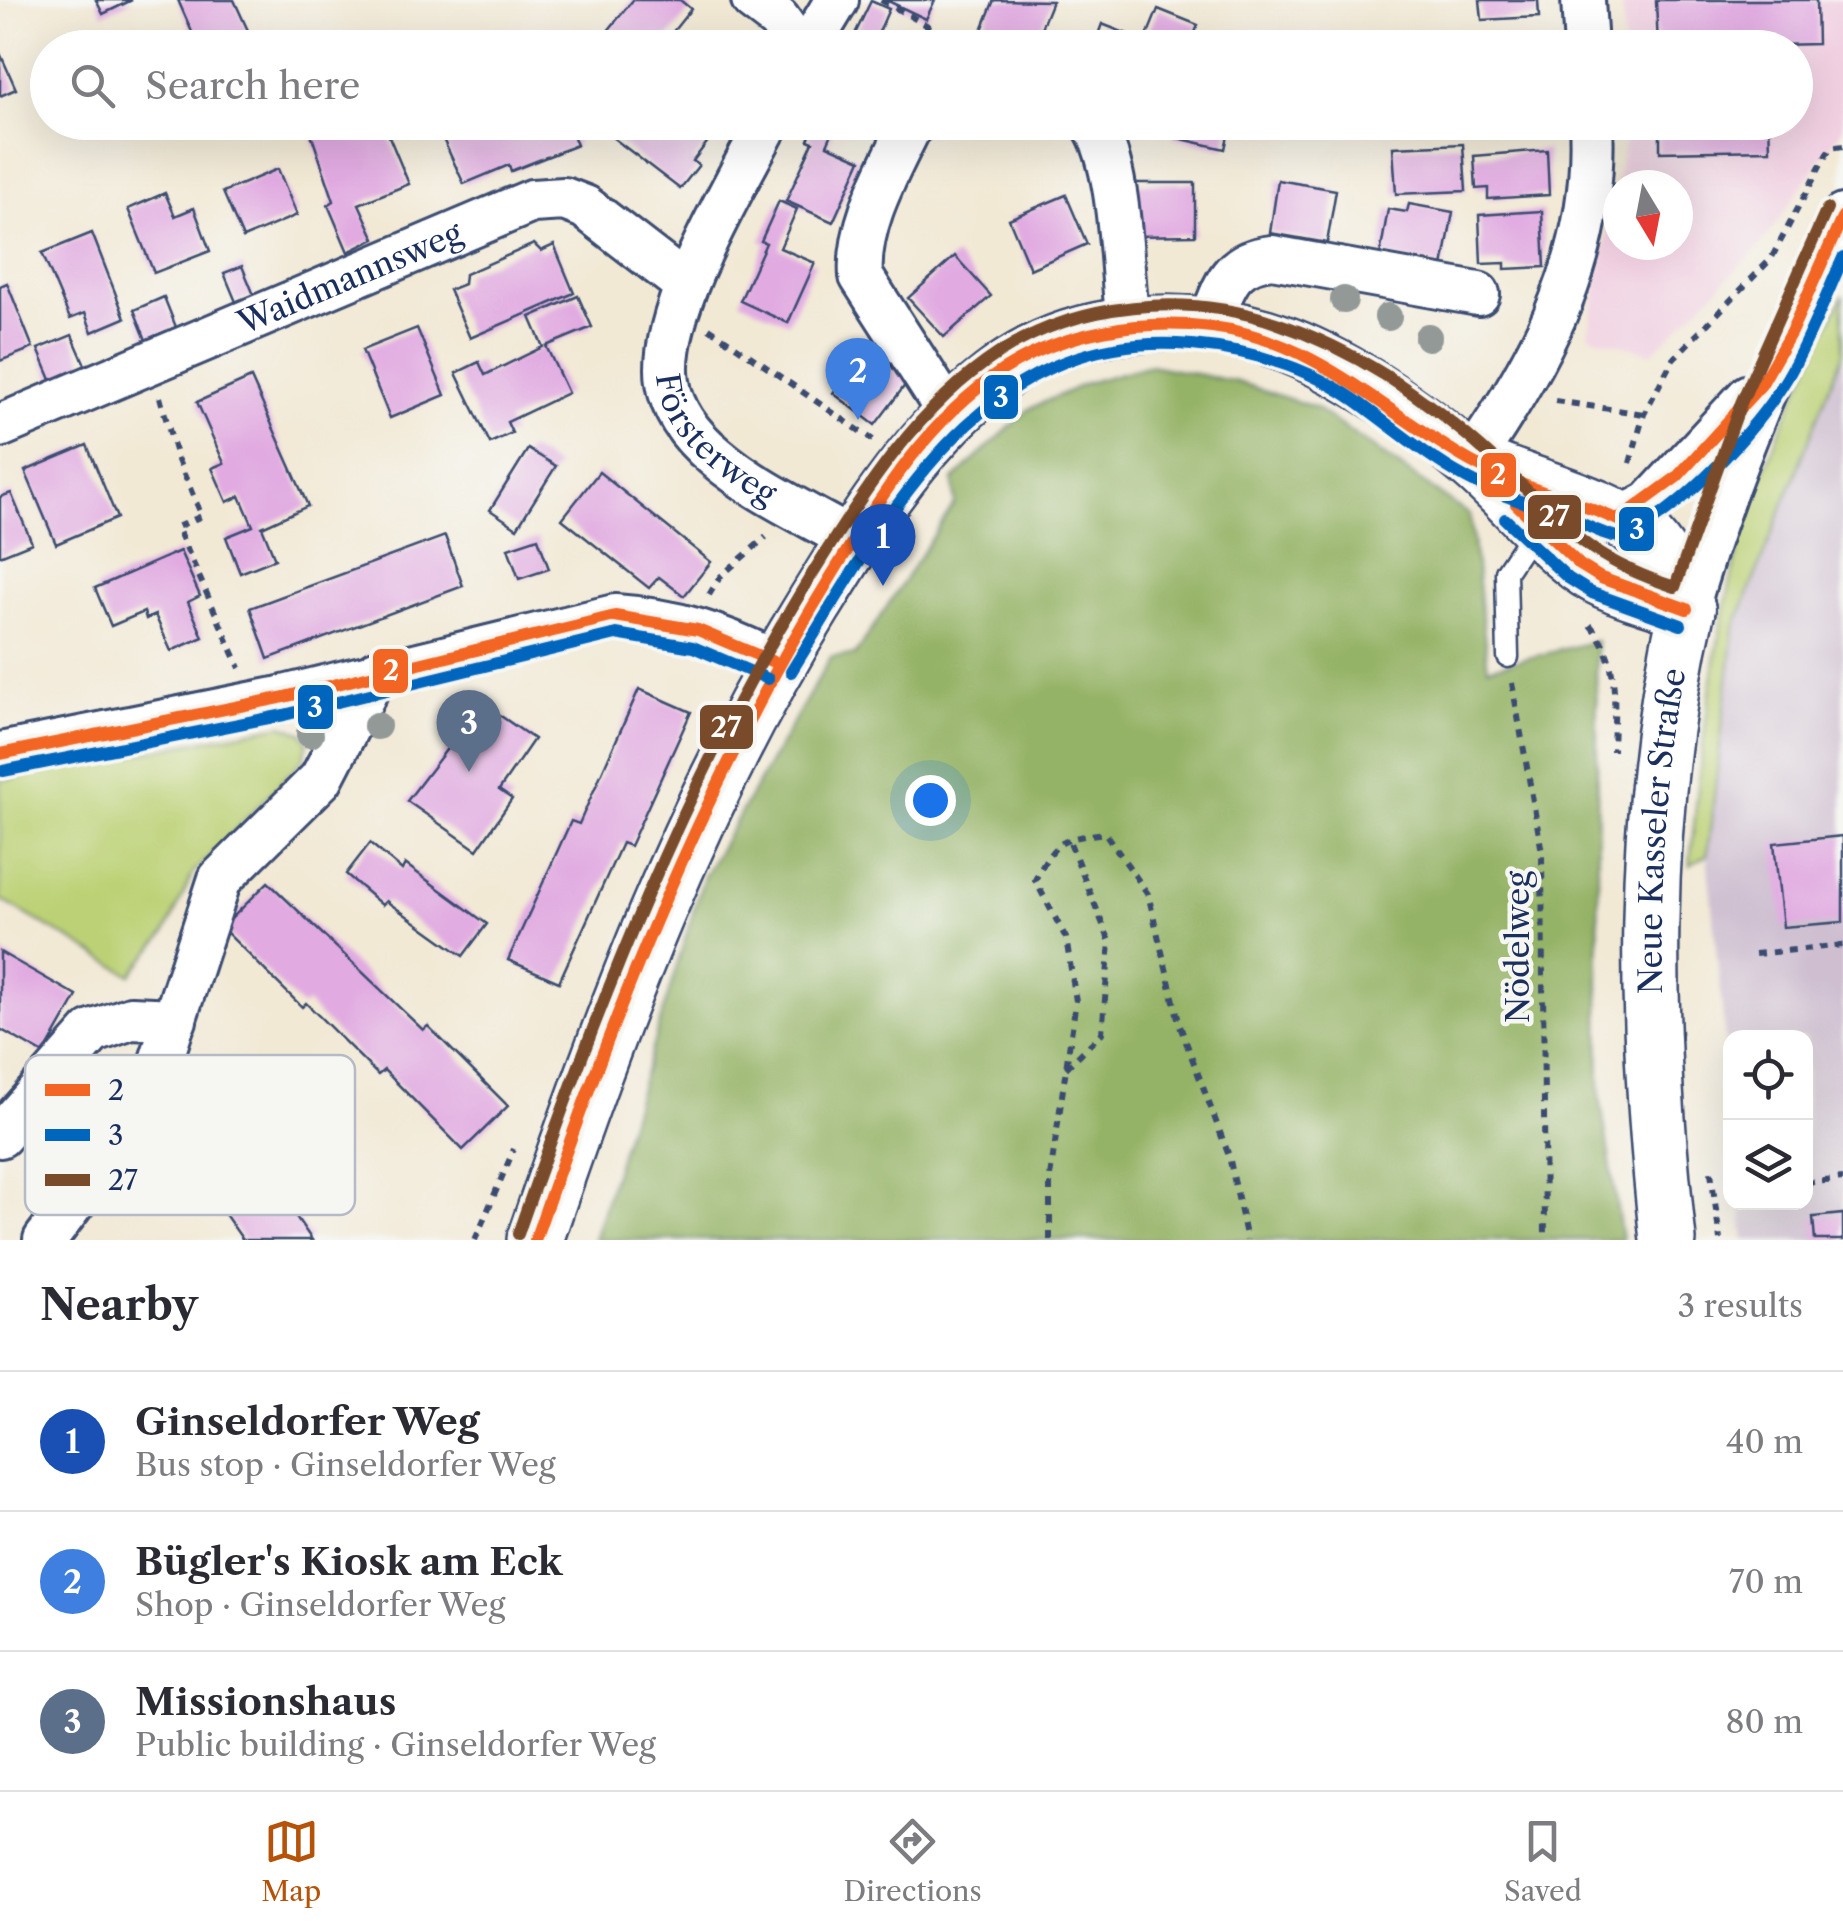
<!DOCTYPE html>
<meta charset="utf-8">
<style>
body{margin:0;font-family:"Libre Caslon Text",serif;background:#f2f2f3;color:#2b2b33}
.controls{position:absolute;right:30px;bottom:30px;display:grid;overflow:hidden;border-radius:20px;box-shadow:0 10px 40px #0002}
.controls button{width:90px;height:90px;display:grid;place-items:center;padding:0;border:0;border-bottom:2px solid #e1e1e2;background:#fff;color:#2b2b33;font:50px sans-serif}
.compass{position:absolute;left:1603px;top:170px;width:90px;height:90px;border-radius:50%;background:#fff;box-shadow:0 10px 40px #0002;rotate:170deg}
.you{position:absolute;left:930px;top:800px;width:35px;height:35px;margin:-25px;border:8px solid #fff;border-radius:50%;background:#1a73e8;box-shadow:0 0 0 15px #1a73e833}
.badge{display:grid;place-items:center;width:65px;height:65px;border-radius:50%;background:#b45309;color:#fff;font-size:32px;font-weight:700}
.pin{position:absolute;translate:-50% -82px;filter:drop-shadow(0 2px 5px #0008)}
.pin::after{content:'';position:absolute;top:52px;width:35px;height:30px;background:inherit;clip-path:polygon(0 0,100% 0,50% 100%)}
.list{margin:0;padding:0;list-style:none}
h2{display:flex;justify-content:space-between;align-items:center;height:130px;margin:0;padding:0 40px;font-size:42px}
h2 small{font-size:32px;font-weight:400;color:#7c7c81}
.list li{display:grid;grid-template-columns:65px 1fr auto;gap:30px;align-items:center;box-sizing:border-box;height:140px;padding:0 40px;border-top:2px solid #e1e1e2}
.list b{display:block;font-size:38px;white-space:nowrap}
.list p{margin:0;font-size:32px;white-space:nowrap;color:#7c7c81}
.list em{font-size:32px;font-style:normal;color:#7c7c81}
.icon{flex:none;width:55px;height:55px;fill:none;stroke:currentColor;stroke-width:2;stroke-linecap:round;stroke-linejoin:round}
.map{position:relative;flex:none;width:1843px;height:1240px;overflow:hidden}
.search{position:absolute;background:#fff;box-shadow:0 10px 40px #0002;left:30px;right:30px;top:30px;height:110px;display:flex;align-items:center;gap:25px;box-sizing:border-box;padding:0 35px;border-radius:55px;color:#7c7c81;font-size:38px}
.sheet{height:550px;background:#fff}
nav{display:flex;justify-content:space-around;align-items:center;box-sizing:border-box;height:140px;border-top:2px solid #e1e1e2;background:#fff;font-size:28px;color:#7c7c81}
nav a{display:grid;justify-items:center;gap:5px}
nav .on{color:#b45309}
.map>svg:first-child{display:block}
</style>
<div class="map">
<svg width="1843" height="1240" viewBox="0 0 1843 1240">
<rect width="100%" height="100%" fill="#f6f6f2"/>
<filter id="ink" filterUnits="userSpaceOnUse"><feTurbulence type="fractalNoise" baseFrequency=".01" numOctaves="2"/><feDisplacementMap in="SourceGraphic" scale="20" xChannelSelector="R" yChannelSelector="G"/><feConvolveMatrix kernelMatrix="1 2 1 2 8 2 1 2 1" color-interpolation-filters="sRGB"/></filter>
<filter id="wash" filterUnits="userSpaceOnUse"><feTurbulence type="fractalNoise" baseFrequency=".0048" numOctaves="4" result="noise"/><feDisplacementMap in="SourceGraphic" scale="40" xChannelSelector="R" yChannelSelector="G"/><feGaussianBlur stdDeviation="2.25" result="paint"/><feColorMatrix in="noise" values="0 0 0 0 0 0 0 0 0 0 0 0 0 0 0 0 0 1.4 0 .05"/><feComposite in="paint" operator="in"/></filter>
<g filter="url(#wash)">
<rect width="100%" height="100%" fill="#f2e9d5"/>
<!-- built -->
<path fill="#f1d0e2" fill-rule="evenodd" d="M1622,0H1843V128L1760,246L1652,353L1588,335L1628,123L1796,122V48L1624,47ZM1618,185H1678V245H1618Z"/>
<!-- industrial -->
<polygon fill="#cebed0" points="1843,353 1843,1240 1745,1240 1741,1203 1806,1202 1806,1038 1730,1038 1730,1091 1707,855 1734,630"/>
<!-- green -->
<g fill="#bcd174" stroke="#6c8069" stroke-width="2.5">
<path d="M1843,295V353L1734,630L1707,855L1690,865C1701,751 1713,637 1745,527C1769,446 1807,371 1843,295Z"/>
<polygon points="282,725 303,733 308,743 303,759 193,873 165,934 131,975 0,899 0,781"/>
</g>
<!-- forest -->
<polygon fill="#95b366" stroke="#587162" stroke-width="2.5" points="1150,365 1237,382 1314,407 1470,515 1488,668 1596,641 1600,1096 1622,1240 594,1240 704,876 831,657 855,655 955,503 953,480 1029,409 1086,383"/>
<g id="blocks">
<!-- building -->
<g fill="#e1abe1">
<polygon points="96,0 132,0 103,14"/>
<polygon points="178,0 234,0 256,48 199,48"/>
<polygon points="633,0 680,0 691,9 660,48 594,48"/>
<polygon points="886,0 935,0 926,19"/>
<polygon points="994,0 1052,1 1033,48 991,48 977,42"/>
<polygon points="1480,0 1538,0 1539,17 1482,20"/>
<polygon points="1656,0 1816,0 1817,44 1658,48"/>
<polygon points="871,1 889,9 872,48 857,48 859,42 853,38"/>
<polygon points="1158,9 1198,25 1189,48 1093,48 1102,24 1145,41"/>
<polygon points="0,53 16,89 0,96"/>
<polygon points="307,122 383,122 409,184 359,204 375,239 348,252 328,205 334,201"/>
<polygon points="435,122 568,122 577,145 511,171 509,165 464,184"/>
<polygon points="623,122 694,122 712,136 693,161 699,165 680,189 612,137"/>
<polygon points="815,122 837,122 827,145 861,160 833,222 786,201 813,142 808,140"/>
<polygon points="1176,122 1231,122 1225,149 1173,137"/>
<polygon points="1660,122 1769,122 1770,150 1660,152"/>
<polygon points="1463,144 1466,191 1396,194 1393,147"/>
<polygon points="1547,150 1549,195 1488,199 1488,188 1476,189 1474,156"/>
<polygon points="278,169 297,215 243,238 223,192"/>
<polygon points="1278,180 1336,190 1327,243 1270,233"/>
<polygon points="1130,183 1195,183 1195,235 1131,236"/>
<polygon points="165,193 175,216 194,208 210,251 154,273 128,209"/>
<polygon points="1066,195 1087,244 1030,269 1009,219"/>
<polygon points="779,201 797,209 780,248 815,263 788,323 740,301 766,243 761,241"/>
<polygon points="1409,204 1453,212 1443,267 1380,255 1388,209 1407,212"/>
<polygon points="1542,211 1545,267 1505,269 1505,263 1481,264 1479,215"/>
<polygon points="92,233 125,318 92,332 85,313 70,319 42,253"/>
<polygon points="534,244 541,251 554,245 574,293 470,338 449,290 464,284 465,274"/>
<polygon points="955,256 991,296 944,337 908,298"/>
<polygon points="242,266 254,295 236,302 224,273"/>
<polygon points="7,283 33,348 0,361 0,286"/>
<polygon points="578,296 592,327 546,346 568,393 507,422 512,433 490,443 456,373 479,362 485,375 543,347 530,317"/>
<polygon points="164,297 176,327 146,340 134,310"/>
<polygon points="417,328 445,395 390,418 362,350"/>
<polygon points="72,335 86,367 52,382 38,349"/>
<polygon points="873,340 915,372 875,425 833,393"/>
<polygon points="251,378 308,506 262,527 275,559 240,573 226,537 253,526 240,496 227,502 212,468 224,463 197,402"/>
<polygon points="87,445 117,518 56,544 25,471"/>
<polygon points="528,449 556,466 517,528 490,510"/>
<polygon points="599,472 711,562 684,596 659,577 649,588 562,519"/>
<polygon points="11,493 32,543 0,556 0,497"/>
<polygon points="445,536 463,586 268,659 250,608"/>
<polygon points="538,538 549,569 519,579 508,548"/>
<polygon points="180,551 200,596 188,602 203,637 171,651 155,615 146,619 144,612 111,626 95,588"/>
<polygon points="639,689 691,712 630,846 622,843 559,982 508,960 571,821 579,824"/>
<polygon points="482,703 534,739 499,790 512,799 477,850 407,801"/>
<polygon points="1843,836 1843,922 1783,927 1774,843"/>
<polygon points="370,843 402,870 405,864 487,924 463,956 386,901 382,905 346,874"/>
<polygon points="268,882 423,1030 428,1026 508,1106 463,1150 384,1070 378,1075 306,1003 302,1007 222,928"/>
<polygon points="0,952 77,996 44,1054 0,1029"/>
<polygon points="228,1117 312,1240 243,1240 180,1150"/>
<polygon points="1843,1214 1843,1240 1815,1240 1813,1217"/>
</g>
</g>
</g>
<g filter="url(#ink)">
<use href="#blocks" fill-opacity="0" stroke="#3b4b70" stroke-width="2.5"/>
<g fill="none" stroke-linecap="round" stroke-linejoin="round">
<!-- service casing -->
<g stroke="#3b4b70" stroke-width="25">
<polyline id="service" points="1508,657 1506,572 1536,527"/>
</g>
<!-- minor casing -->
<g stroke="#3b4b70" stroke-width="48">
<g id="minor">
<polyline points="753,0 778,19 799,48"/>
<polyline points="1583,0 1586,48"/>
<polyline points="808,48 837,0"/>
<path id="s1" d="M768,122C736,185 657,313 668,382C672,412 693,438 716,457C756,491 807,514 852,540"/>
<path d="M912,122C890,169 857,223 861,276L950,415"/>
<path d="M1092,122C1122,166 1121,270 1128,325"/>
<path d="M1208,327C1225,289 1226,262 1272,257L1478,294"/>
<path id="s2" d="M0,426L532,201L564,199L585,207L686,285"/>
<path d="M1471,461C1543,357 1598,254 1591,122"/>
<polyline points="1618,520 1650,503 1749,396"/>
<path d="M1687,609C1726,472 1783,345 1843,216"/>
<path d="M0,754L280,698L615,616C675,620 722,635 776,663"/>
<polyline points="0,1136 92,1032 131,1018 175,1020"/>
<polyline points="45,1240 147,1104 220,879 321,779 376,672"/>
</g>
</g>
<!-- secondary casing -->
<g stroke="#3b4b70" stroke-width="60">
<g id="secondary">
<path d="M1497,471C1539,488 1618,508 1648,540C1666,560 1676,585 1687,609"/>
<path d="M535,1240C610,1019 691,802 815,603C868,517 921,430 1005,370C1077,319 1181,313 1264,337C1337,359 1411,412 1470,461C1509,493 1540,535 1580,565C1610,588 1653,597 1687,609"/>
<path id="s3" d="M1668,1240C1645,1029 1639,816 1687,609"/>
</g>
</g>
<!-- path -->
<g stroke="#3b4b70" stroke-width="6" stroke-dasharray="8 8" stroke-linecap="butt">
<polyline points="881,0 948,37 949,48"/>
<polyline points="709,328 873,440"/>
<polyline points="160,397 177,458 202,516 177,527 240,668"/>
<polyline points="1555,401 1644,414"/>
<polyline points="1630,463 1644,414 1673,359 1771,259 1830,148 1843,146"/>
<polyline points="709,595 720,577 766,537"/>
<path d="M1590,625C1621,661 1614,706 1613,751"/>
<polyline points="1512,683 1542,852 1545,1240"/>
<polyline points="1755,954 1843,945"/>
<polyline points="1066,1068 1102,1033 1110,942 1068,838"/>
<polyline points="1711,1172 1720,1240"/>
<polyline points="1806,1183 1843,1179"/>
<polyline points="475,1240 514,1149"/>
<path d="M1050,1240V1177L1076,1001L1066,938L1035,880C1056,840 1060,839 1105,833L1148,894L1180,1026L1229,1156L1247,1240"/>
</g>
<!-- service -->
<use href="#service" stroke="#fff" stroke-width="20"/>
<!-- minor -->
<use href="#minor" stroke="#fff" stroke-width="42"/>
<!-- secondary -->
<use href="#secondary" stroke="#fff" stroke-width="55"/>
<!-- bus-1 casing -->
<g stroke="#f6f6f2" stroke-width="20">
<g id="bus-1">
<polyline points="1516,504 1580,565 1601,578 1687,609"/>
<polyline points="0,754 280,698 615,616 698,630 776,663"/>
<path d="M535,1240C615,1009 703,784 832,575C878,500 928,419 1003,370C1065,331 1140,319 1212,327C1317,340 1383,412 1470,461C1516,487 1570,498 1618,520L1677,477L1761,385L1791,332L1843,216"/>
</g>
</g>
<!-- bus-2 casing -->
<g stroke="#f6f6f2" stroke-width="20">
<g id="bus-2">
<polyline points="1505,519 1568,578 1592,593 1681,625"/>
<path d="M791,672C886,520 979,326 1192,345C1249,350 1307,367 1355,400C1390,425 1422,453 1459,474C1494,495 1534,505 1572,519C1587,525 1604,536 1621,537C1678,516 1756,430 1787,378C1809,340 1825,298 1843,258"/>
<polyline points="3,771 284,715 616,634 693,647 768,679"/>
</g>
</g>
<!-- bus-3 casing -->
<g stroke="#f6f6f2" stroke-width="20">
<path id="bus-3" d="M518,1234C598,1004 685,779 814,571C863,492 919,405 999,353C1078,302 1186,292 1276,323C1357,350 1432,402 1495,460C1565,523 1579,556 1675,587L1741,403L1827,209"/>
</g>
<!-- bus-1 -->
<use href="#bus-1" stroke="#f26522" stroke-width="12"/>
<!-- bus-2 -->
<use href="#bus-2" stroke="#0065bd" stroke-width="12"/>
<!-- bus-3 -->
<use href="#bus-3" stroke="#7a4b2a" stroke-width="12"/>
</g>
<!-- trees -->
<g fill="#929997">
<circle cx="1344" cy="300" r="14"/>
<circle cx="1388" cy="317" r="14"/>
<circle cx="1428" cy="337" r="14"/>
<circle cx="377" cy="726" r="14"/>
<circle cx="310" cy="734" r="14"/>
</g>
</g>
<g text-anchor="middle" stroke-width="9" stroke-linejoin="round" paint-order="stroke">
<!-- street labels -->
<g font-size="32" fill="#1b2f5e" stroke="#f6f6f2">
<text dy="11" stroke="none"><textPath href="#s2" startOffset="380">Waidmannsweg</textPath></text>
<text dy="11" stroke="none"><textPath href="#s1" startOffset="358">Försterweg</textPath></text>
<text dy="11" stroke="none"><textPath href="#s3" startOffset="410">Neue Kasseler Straße</textPath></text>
<text transform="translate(1518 947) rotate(-90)" y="11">Nödelweg</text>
</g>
</g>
<!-- legend -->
<rect x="25" y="1055" width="330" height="160" rx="15" fill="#f6f6f2" stroke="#b4bac6" stroke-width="2.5"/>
<rect x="45" y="1084" width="45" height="12" fill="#f26522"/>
<rect x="45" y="1129" width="45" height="12" fill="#0065bd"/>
<rect x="45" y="1174" width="45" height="12" fill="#7a4b2a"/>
<g font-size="28" fill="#1b2f5e">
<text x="108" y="1100">2</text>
<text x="108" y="1145">3</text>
<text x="108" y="1190">27</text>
</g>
<g stroke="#f6f6f2" stroke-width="4">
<rect x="982" y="373" width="38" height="48" rx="10" fill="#0065bd"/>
<rect x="1479" y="451" width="39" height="48" rx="10" fill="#f26522"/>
<rect x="1526" y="493" width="57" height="48" rx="10" fill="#7a4b2a"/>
<rect x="1617" y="505" width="39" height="48" rx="10" fill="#0065bd"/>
<rect x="371" y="647" width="39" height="48" rx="10" fill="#f26522"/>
<rect x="296" y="683" width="39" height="48" rx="10" fill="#0065bd"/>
<rect x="698" y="703" width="57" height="48" rx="10" fill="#7a4b2a"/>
</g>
<g font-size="28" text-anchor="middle" font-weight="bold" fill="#fff">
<text x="1001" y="407">3</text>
<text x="1498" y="484">2</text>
<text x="1554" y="526">27</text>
<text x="1637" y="539">3</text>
<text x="391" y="680">2</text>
<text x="315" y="717">3</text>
<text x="726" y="737">27</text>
</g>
</svg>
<div class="controls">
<button><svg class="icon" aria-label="locate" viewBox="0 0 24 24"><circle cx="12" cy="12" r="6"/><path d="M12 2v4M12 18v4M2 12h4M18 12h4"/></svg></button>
<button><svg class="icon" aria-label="layers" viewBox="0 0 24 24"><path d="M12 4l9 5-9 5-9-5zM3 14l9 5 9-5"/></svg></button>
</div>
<svg class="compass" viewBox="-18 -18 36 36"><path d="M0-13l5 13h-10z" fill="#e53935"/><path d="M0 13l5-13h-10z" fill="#7c7c81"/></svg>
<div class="you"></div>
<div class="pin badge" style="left:883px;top:586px;background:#1a4fb4">1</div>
<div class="pin badge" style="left:858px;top:420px;background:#3f7fe0">2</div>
<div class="pin badge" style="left:469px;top:772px;background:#5c6f8a">3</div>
<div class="search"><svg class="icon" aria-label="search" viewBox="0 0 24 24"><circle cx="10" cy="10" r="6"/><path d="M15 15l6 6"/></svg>Search here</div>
</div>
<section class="sheet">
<h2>Nearby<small>3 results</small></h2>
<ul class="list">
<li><span class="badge" style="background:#1a4fb4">1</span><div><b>Ginseldorfer Weg</b><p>Bus stop · Ginseldorfer Weg</p></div><em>40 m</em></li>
<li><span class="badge" style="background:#3f7fe0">2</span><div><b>Bügler's Kiosk am Eck</b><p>Shop · Ginseldorfer Weg</p></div><em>70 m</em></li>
<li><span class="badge" style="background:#5c6f8a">3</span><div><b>Missionshaus</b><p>Public building · Ginseldorfer Weg</p></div><em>80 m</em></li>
</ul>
</section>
<nav>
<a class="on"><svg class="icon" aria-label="map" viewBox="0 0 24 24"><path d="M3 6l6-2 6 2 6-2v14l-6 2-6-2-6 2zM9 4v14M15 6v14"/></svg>Map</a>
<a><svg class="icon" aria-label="directions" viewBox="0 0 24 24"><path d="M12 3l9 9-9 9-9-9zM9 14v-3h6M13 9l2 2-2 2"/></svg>Directions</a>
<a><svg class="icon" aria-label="saved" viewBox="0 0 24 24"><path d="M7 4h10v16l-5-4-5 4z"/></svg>Saved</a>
</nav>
